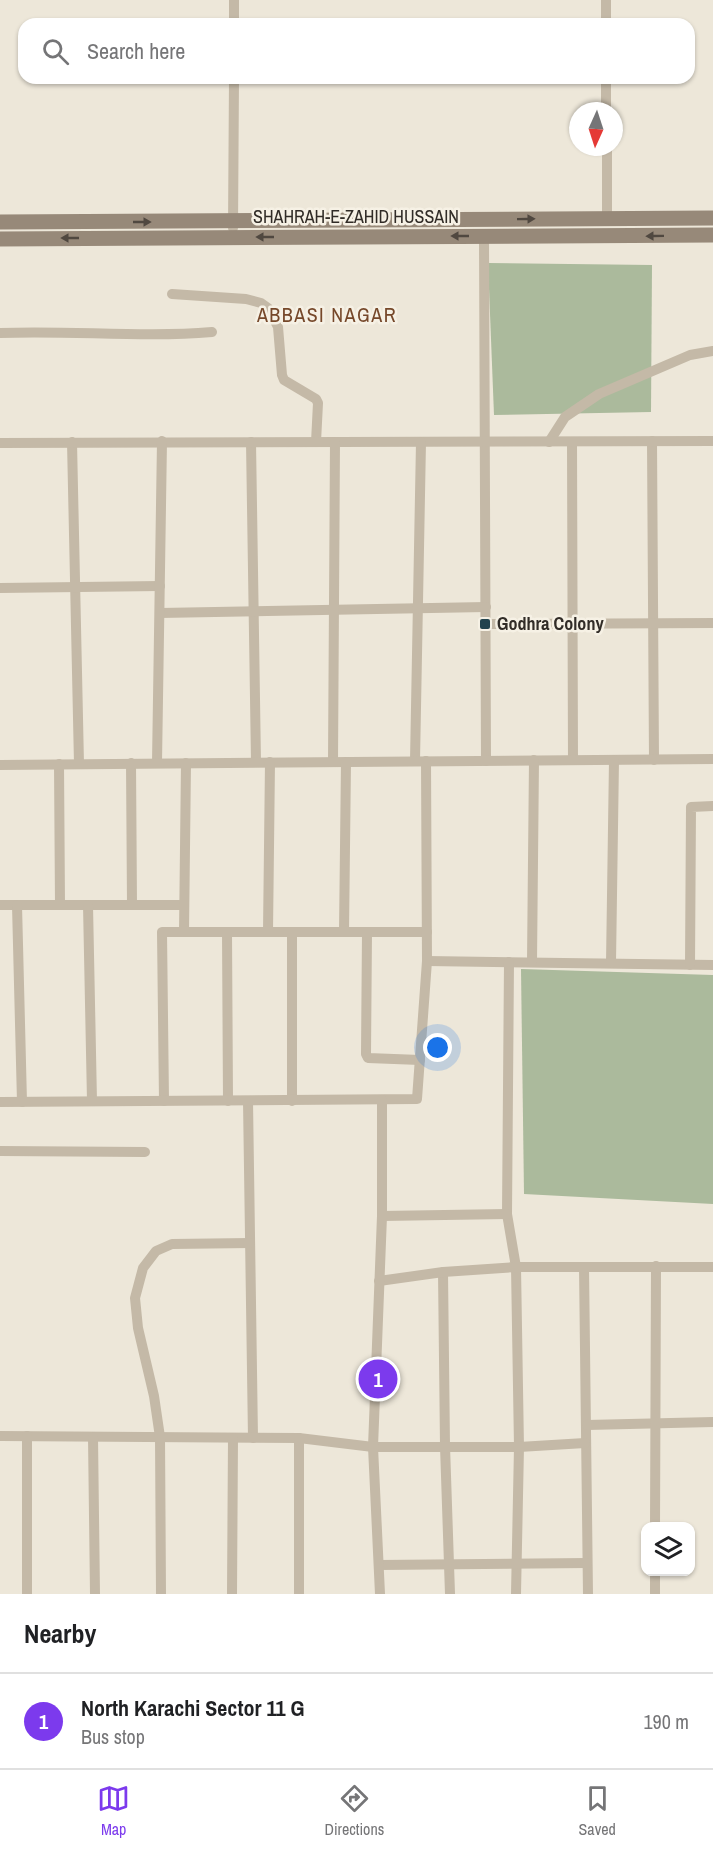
<!DOCTYPE html>
<style>
body{margin:0;font-family:"Archivo Narrow",sans-serif;background:#f2f2f2;color:#202124}
.controls{position:absolute;right:18px;bottom:18px;display:grid;overflow:hidden;border-radius:12px;box-shadow:0 2px 4px #0004}
.controls button{width:54px;height:54px;display:grid;place-items:center;padding:0;border:0;border-bottom:2px solid #e0e0e0;background:#fff;color:#202124;font:30px sans-serif}
.compass{position:absolute;left:569px;top:102px;width:54px;height:54px;border-radius:50%;background:#fff;box-shadow:0 2px 4px #0004;rotate:183deg}
.you{position:absolute;left:438px;top:1048px;width:21px;height:21px;margin:-15px;border:4px solid #fff;border-radius:50%;background:#1a73e8;box-shadow:0 0 0 9px #1a73e833}
.badge{display:grid;place-items:center;width:39px;height:39px;border-radius:50%;background:#7c3aed;color:#fff;font-size:20px;font-weight:700}
.pin{position:absolute;translate:-50% -50%;border:3px solid #fff;box-shadow:0 2px 6px #0006}
.list{margin:0;padding:0;list-style:none}
h2{display:flex;justify-content:space-between;align-items:center;height:78px;margin:0;padding:0 24px;font-size:26px}
h2 small{font-size:20px;font-weight:400;color:#757577}
.list li{display:grid;grid-template-columns:39px 1fr auto;gap:18px;align-items:center;box-sizing:border-box;height:96px;padding:0 24px;border-top:2px solid #e0e0e0}
.list b{display:block;font-size:22px;white-space:nowrap}
.list p{margin:0;font-size:20px;white-space:nowrap;color:#757577}
.list em{font-size:20px;font-style:normal;color:#757577}
.icon{flex:none;width:33px;height:33px;fill:none;stroke:currentColor;stroke-width:2;stroke-linecap:round;stroke-linejoin:round}
.map{position:relative;flex:none;width:713px;height:1594px;overflow:hidden}
.search{position:absolute;background:#fff;box-shadow:0 2px 4px #0004;left:18px;right:18px;top:18px;height:66px;display:flex;align-items:center;gap:15px;box-sizing:border-box;padding:0 21px;border-radius:18px;color:#757577;font-size:22px}
.sheet{height:174px;background:#fff}
nav{display:flex;justify-content:space-around;align-items:center;box-sizing:border-box;height:84px;border-top:2px solid #e0e0e0;background:#fff;font-size:16px;color:#757577}
nav a{display:grid;justify-items:center;gap:3px}
nav .on{color:#7c3aed}
.map>svg:first-child{display:block}
</style>
<div class="map">
<svg width="713" height="1594" viewBox="0 0 713 1594">
<rect width="100%" height="100%" fill="#ede7d9"/>
<!-- green -->
<g fill="#abba9c">
<polygon points="488,263 652,265 651,412 494,415"/>
<polygon points="521,969 713,975 713,1204 524,1194"/>
</g>
<g fill="none" stroke-linecap="round" stroke-linejoin="round">
<!-- street -->
<g stroke="#c4b9a7" stroke-width="10">
<polyline points="234,24 234,0"/>
<polyline points="606,24 606,0"/>
<polyline points="606,78 606,111"/>
<polyline points="607,147 607,219"/>
<polyline points="233,228 234,78"/>
<polyline points="484,236 486,761"/>
<polyline points="172,294 246,299 261,303 268,308 278,327 282,375 284,380 316,399 318,403 316,442"/>
<path d="M0,333C71,330 141,338 212,332"/>
<polyline points="652,441 654,760"/>
<polyline points="72,442 79,764"/>
<polyline points="251,442 256,762"/>
<polyline points="549,442 565,417 599,394 690,355 713,351"/>
<polyline points="572,442 573,760"/>
<polyline points="0,443 713,441"/>
<polyline points="0,588 160,586"/>
<polyline points="160,613 486,607"/>
<polyline points="485,624 713,623"/>
<polyline points="415,761 421,442"/>
<polyline points="333,762 335,442"/>
<polyline points="131,763 132,905"/>
<polyline points="157,763 162,441"/>
<polyline points="59,764 60,905"/>
<polyline points="0,765 713,759"/>
<polyline points="0,905 184,905"/>
<polyline points="17,905 22,1102"/>
<polyline points="88,905 92,1101"/>
<polyline points="184,932 186,763"/>
<polyline points="227,932 228,1101"/>
<polyline points="268,932 270,762"/>
<polyline points="292,932 292,1101"/>
<polyline points="344,932 346,762"/>
<polyline points="367,932 366,1054 368,1058 420,1060"/>
<polyline points="427,961 713,965"/>
<polyline points="509,962 507,1214 516,1267 519,1447 516,1594"/>
<polyline points="532,962 534,760"/>
<polyline points="611,963 614,760"/>
<polyline points="690,965 691,807 713,806"/>
<polyline points="164,1101 162,932 427,932"/>
<polyline points="248,1101 253,1438"/>
<polyline points="0,1102 417,1099 427,961 426,761"/>
<polyline points="0,1151 145,1152"/>
<polyline points="382,1216 507,1214"/>
<polyline points="584,1267 588,1594"/>
<polyline points="443,1272 445,1446 450,1594"/>
<polyline points="379,1281 443,1272 516,1267 713,1267"/>
<polyline points="587,1425 713,1422"/>
<polyline points="0,1436 299,1438 373,1447 519,1447 585,1443"/>
<polyline points="27,1436 27,1594"/>
<polyline points="93,1437 95,1594"/>
<polyline points="655,1526 656,1266"/>
<polyline points="379,1565 587,1563"/>
<polyline points="655,1572 655,1594"/>
<polyline points="161,1594 160,1437 154,1396 138,1328 135,1298 143,1268 156,1251 172,1244 250,1243"/>
<polyline points="232,1594 233,1438"/>
<polyline points="299,1594 299,1438"/>
<polyline points="380,1594 373,1447 382,1216 382,1100"/>
</g>
<!-- secondary -->
<g stroke="#978979" stroke-width="15">
<polyline points="0,222 713,218"/>
<polyline points="0,239 713,235"/>
</g>
</g>
<!-- one-way arrows -->
<defs><path id="oneway-solid" d="M-6-.8H1V-3.2L6.5 0L1 3.2V.8H-6Z" transform="scale(1.5)"/></defs>
<g fill="#504840">
<use href="#oneway-solid" transform="translate(526 219) rotate(-1)"/>
<use href="#oneway-solid" transform="translate(142 222)"/>
<use href="#oneway-solid" transform="translate(460 236) rotate(-180)"/>
<use href="#oneway-solid" transform="translate(655 236) rotate(179)"/>
<use href="#oneway-solid" transform="translate(265 237) rotate(180)"/>
<use href="#oneway-solid" transform="translate(70 238) rotate(180)"/>
</g>
<!-- markers -->
<rect fill="#22434d" stroke="#f6f1e5" stroke-width="2" x="479" y="618" width="12" height="12" rx="3"/>
<g text-anchor="middle" stroke-width="5" stroke-linejoin="round" paint-order="stroke">
<!-- street labels -->
<g font-size="18" fill="#312c27" stroke="#f6f1e5">
<text x="356" y="223">SHAHRAH-E-ZAHID HUSSAIN</text>
</g>
<!-- poi labels -->
<g font-size="18" font-weight="bold" fill="#312c27" stroke="#f6f1e5" text-anchor="start">
<text x="497" y="630">Godhra Colony</text>
</g>
<!-- neighbourhood labels -->
<g font-size="20" letter-spacing="1.5" fill="#76482a" stroke="#f6f1e5">
<text x="327" y="322">ABBASI NAGAR</text>
</g>
</g>
</svg>
<div class="controls">
<button><svg class="icon" aria-label="layers" viewBox="0 0 24 24"><path d="M12 4l9 5-9 5-9-5zM3 14l9 5 9-5"/></svg></button>
</div>
<svg class="compass" viewBox="-18 -18 36 36"><path d="M0-13l5 13h-10z" fill="#e53935"/><path d="M0 13l5-13h-10z" fill="#757577"/></svg>
<div class="you"></div>
<div class="pin badge" style="left:378px;top:1379px">1</div>
<div class="search"><svg class="icon" aria-label="search" viewBox="0 0 24 24"><circle cx="10" cy="10" r="6"/><path d="M15 15l6 6"/></svg>Search here</div>
</div>
<section class="sheet">
<h2>Nearby<small></small></h2>
<ul class="list">
<li><span class="badge">1</span><div><b>North Karachi Sector 11 G</b><p>Bus stop</p></div><em>190 m</em></li>
</ul>
</section>
<nav>
<a class="on"><svg class="icon" aria-label="map" viewBox="0 0 24 24"><path d="M3 6l6-2 6 2 6-2v14l-6 2-6-2-6 2zM9 4v14M15 6v14"/></svg>Map</a>
<a><svg class="icon" aria-label="directions" viewBox="0 0 24 24"><path d="M12 3l9 9-9 9-9-9zM9 14v-3h6M13 9l2 2-2 2"/></svg>Directions</a>
<a><svg class="icon" aria-label="saved" viewBox="0 0 24 24"><path d="M7 4h10v16l-5-4-5 4z"/></svg>Saved</a>
</nav>
